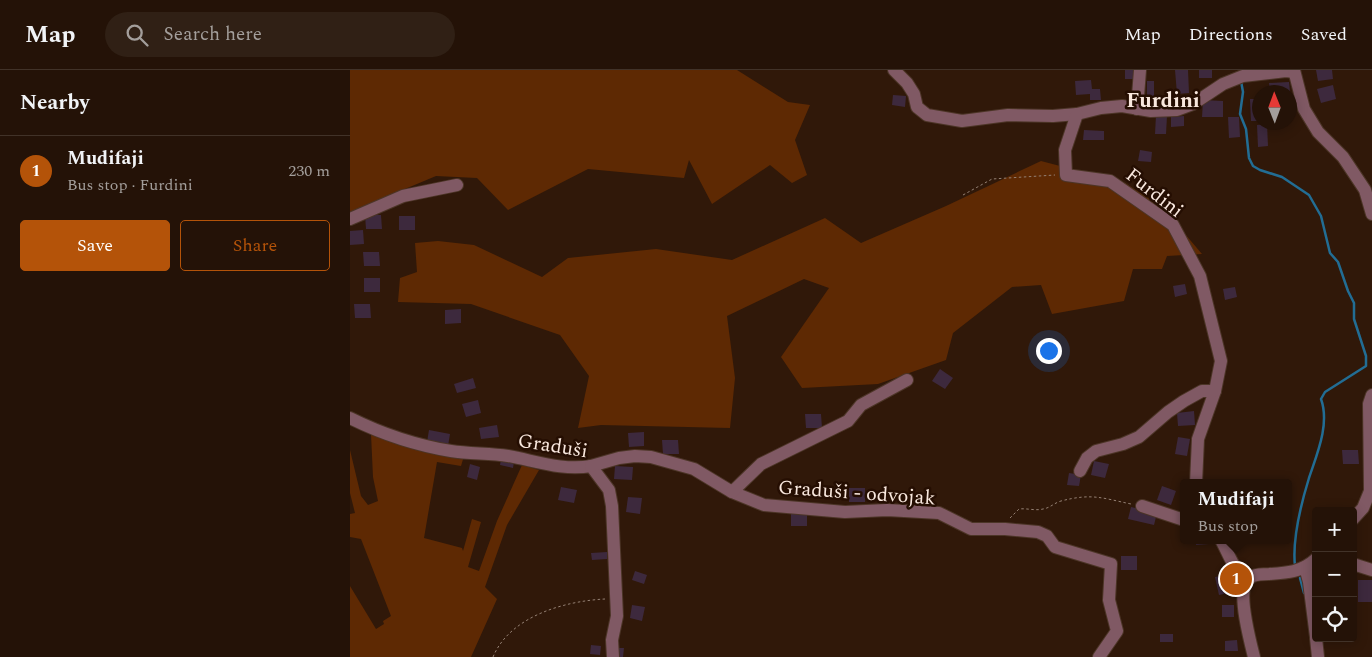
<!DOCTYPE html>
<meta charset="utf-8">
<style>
body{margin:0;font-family:Spectral,serif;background:#302015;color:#f1f3f6}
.controls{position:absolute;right:15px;bottom:15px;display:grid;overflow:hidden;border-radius:5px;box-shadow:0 2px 12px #0003}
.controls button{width:45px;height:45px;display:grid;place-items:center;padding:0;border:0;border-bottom:1px solid #413228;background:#241207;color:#f1f3f6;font:25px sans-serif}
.compass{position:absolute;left:902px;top:15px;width:45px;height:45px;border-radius:50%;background:#241207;box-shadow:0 2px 12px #0003;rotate:359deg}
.you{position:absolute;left:698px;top:280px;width:18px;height:18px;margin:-12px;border:4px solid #fff;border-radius:50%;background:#1a73e8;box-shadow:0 0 0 8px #1a73e833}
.badge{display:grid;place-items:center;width:32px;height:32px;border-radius:50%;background:#b45309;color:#fff;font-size:16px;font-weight:700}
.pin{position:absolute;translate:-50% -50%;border:2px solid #fff;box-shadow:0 1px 5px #0006}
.popup{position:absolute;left:830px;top:409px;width:112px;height:65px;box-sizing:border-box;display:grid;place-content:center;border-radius:5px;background:#241207;filter:drop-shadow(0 1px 4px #0005);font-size:16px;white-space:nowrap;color:#a39e9b}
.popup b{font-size:19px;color:#f1f3f6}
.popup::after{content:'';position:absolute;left:50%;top:100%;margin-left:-10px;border:10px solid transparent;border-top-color:#241207}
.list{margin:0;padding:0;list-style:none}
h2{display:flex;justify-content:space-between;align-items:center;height:65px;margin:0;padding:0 20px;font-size:21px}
h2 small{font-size:16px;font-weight:400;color:#a39e9b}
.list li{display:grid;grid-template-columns:32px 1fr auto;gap:15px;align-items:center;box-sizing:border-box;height:70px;padding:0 20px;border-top:1px solid #413228}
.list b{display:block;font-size:19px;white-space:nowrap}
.list p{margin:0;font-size:16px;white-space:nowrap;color:#a39e9b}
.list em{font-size:16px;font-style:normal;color:#a39e9b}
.actions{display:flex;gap:10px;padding:15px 20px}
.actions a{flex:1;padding:11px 0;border:1px solid #b45309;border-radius:5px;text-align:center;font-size:18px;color:#b45309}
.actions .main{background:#b45309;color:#fff}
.icon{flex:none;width:28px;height:28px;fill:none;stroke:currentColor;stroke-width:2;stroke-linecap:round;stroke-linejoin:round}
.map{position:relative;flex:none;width:1022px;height:587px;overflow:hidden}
header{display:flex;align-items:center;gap:30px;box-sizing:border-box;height:70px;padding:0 25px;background:#241207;border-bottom:1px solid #413228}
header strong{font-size:24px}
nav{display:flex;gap:28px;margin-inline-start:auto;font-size:18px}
.search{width:350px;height:45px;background:#302015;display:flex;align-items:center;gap:12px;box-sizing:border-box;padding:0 18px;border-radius:28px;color:#a39e9b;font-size:19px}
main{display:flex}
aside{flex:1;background:#241207}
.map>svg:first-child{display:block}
</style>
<header>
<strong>Map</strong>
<div class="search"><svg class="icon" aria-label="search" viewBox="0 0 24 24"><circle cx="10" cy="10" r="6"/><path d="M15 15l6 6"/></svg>Search here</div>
<nav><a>Map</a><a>Directions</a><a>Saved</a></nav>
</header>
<main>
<aside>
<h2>Nearby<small></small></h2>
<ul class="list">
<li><span class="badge">1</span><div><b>Mudifaji</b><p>Bus stop · Furdini</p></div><em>230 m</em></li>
</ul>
<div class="actions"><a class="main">Save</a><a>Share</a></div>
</aside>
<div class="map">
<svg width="1022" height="587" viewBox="0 0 1022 587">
<rect width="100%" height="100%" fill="#301809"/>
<!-- green -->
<g fill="#5e2903">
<polygon points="0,0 387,0 438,32 460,35 445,70 457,105 442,113 420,95 362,134 339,90 334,108 238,99 158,140 127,108 86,106 0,142"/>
<polygon points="691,91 775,113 812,137 852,184 817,186 812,199 783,199 774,231 702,244 691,215 662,217 603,263 596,290 528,314 452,318 431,287 479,218 454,209 377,246 385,308 380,358 251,355 228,358 239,306 210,265 121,234 48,232 50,208 67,202 65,173 88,171 124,175 192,207 218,188 306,179 382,190 475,148 511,173 596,136"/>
<polygon points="21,364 114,386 111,396 87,392 74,468 112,478 113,481 122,449 131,452 118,497 129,501 147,451 172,395 189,400 157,455 135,517 147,529 121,587 0,587 0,516 26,559 34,554 33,551 41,546 11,469 0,467 0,444 5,443 0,423 0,380 11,426 18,435 28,431 23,407"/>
</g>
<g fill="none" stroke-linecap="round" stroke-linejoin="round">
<!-- stream -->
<g stroke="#226d94" stroke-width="2.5">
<path d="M891,11L893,22L890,44L896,59L899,88L903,96L910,100L932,107L959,125L971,146L980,183L988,192L998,221L1004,233V249L1016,286V296L975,322L971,329C980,354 967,384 959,408C951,434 942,469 945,496"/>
<polyline points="950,508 954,523"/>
</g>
</g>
<!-- building -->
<g fill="#3d293d">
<rect x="775" y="0" width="13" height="9"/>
<polygon points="825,0 838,0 839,23 827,24"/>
<rect x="849" y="0" width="13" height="8"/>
<polygon points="966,0 982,0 983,9 968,11"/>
<polygon points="741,10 742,19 750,19 751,30 740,30 740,24 726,25 725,11"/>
<polygon points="797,11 804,11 804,28 797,29"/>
<polygon points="939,12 940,22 920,22 919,13"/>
<polygon points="983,15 986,29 971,33 967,19"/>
<polygon points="543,25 556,26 555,37 542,35"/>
<polygon points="900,29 907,29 908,51 901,51"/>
<polygon points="853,30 873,31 873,47 852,47"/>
<polygon points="806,45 817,46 816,64 805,64"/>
<polygon points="834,46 834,56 821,57 821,47"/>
<polygon points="878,47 889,47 890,67 879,68"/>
<polygon points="917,54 918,76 908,77 907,55"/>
<polygon points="734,60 754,61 754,70 733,70"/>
<polygon points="790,80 802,82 801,92 788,91"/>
<polygon points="15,145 31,145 32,159 16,159"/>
<rect x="49" y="146" width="16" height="14"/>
<polygon points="13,160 14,174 0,175 0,161"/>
<polygon points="13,182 29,182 30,196 14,196"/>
<rect x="14" y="208" width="16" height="14"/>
<polygon points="835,214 837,224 825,227 823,216"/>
<polygon points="885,217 887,227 875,230 873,219"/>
<polygon points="4,234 20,234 21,248 5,248"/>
<polygon points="111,239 111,253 95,254 95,240"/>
<polygon points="590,299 603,308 595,319 582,311"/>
<polygon points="123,308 126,318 107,323 104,314"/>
<polygon points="128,330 131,343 116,347 112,334"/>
<polygon points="844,341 845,355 828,356 827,343"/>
<polygon points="455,344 471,344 472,358 456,358"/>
<polygon points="147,355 149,367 131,369 129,358"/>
<polygon points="79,360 100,364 98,376 77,372"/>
<polygon points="294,362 294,376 279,377 278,363"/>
<polygon points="828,367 840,369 837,386 825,384"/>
<polygon points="312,370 328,370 329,384 313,384"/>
<polygon points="992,380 1008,380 1009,394 993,394"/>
<polygon points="151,389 164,392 163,398 150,395"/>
<polygon points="744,391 759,394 755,408 741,405"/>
<polygon points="120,394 130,397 127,410 117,407"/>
<polygon points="265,396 283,397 282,410 264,409"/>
<polygon points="719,403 731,405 729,416 717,415"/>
<polygon points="812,416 826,421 821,435 807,430"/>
<polygon points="211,417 227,420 224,433 208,430"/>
<rect x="499" y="418" width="16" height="14"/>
<polygon points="278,427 292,428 290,444 276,442"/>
<polygon points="781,437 807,443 804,455 778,449"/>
<rect x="441" y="442" width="16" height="14"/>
<polygon points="846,470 859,470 859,474 846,475"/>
<polygon points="257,482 257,489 242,490 241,483"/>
<rect x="771" y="486" width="16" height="14"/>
<polygon points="285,501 297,505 294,514 282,510"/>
<polygon points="875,505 878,523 869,525 865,507"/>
<rect x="1008" y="510" width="14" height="22"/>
<polygon points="282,535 295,537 292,551 280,548"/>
<rect x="872" y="535" width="12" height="12"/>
<rect x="810" y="564" width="13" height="8"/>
<polygon points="887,570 888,581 875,581 875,571"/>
<polygon points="241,575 251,576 250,585 240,584"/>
<polygon points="265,578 274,578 273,587 264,587"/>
</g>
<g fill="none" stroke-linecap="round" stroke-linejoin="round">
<!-- minor casing -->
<g stroke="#4c3527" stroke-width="14">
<g id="minor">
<polyline points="544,0 557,13 564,24 567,37 577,45 612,51 658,45 703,46 727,44 751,38 772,36 801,41 827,40 843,34 873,14 893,6 936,1 944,2"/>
<polyline points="944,0 954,39 968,62 993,87 1015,120 1022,144"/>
<polyline points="787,39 790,0"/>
<polyline points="727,44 715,80 716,105 760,111 823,155 850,206 871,291 865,321 848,369 846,413"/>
<polyline points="0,149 53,126 107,115"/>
<path d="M0,348C32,364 65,375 101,381C120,384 140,383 158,386C186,391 213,401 241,396L259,420L262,436L267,546L262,570L263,587"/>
<polyline points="241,396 269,388 285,386 301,387 344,399 382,422 414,435 495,442 537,440 589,443 621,459 655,459 688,462 697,466 705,477 761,494 759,530 767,561 749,587"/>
<polyline points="730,401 737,388 746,381 773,374 789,367 818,342 834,331 852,321 865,321"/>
<polyline points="382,422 411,394 498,351 511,335 557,310"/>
<polyline points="792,436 834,450"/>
<polyline points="1003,449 1013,438 1020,421 1019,334 1022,325"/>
<path d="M871,470C879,484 884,501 897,511"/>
<polyline points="1003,494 1022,500"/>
<polyline points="955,497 959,512 966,567"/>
<polyline points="966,568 968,587"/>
<path d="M904,587C900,571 889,529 895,514C897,510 900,507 903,506C908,504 914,504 919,504C937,503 952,502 966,489"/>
</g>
</g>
<!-- path -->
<g stroke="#948073" stroke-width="1" stroke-dasharray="2.5 2.5" stroke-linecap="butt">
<polyline points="613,125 642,109 705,105"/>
<path d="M660,448L669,439C677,438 685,441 693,439C700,438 704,433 711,431C742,423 752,428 781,434"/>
<path d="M143,587C160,546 215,531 255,529"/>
</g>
<!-- minor -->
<use href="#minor" stroke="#805964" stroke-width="12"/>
</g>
<g text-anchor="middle" stroke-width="5" stroke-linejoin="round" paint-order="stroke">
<!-- street labels -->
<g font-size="20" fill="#f9e8de" stroke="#250e02">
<text transform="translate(805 122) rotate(38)" y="7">Furdini</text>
<text transform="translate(203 375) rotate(9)" y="7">Graduši</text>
<text transform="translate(507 422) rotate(4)" y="7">Graduši - odvojak</text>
</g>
<!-- neighbourhood labels -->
<g font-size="21" font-weight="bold" fill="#f9e8de" stroke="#250e02">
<text x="813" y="37">Furdini</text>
</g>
</g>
</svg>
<div class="controls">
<button>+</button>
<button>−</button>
<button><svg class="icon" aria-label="locate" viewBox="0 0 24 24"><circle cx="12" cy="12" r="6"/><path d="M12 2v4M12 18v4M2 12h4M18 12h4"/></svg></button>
</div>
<svg class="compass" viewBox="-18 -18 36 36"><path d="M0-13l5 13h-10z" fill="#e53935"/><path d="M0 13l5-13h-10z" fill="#a39e9b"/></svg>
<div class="you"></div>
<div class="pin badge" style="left:886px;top:509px">1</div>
<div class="popup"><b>Mudifaji</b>Bus stop</div>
</div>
</main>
